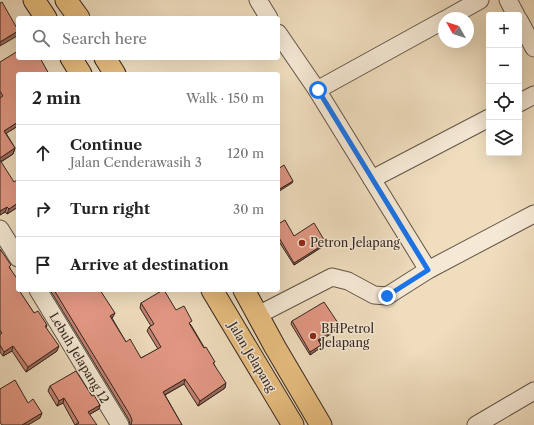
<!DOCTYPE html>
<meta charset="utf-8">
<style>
body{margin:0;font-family:"Libre Caslon Text",serif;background:#f6f6f6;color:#222}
.controls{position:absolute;right:12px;top:12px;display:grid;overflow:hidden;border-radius:4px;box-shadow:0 4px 16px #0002}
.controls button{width:36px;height:36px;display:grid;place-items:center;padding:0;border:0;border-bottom:1px solid #e0e0e0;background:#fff;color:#222;font:20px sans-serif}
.compass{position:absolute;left:438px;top:12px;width:36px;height:36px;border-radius:50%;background:#fff;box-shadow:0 4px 16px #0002;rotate:309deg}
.stop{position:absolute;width:12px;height:12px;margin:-9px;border:3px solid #1a73e8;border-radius:50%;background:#fff}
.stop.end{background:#1a73e8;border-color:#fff;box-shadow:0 1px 4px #0008}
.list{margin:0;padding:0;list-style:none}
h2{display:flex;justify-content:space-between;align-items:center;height:52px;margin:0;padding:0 16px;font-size:17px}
h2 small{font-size:13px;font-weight:400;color:#767676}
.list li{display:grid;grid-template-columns:26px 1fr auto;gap:12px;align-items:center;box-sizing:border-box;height:56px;padding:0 16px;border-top:1px solid #e0e0e0}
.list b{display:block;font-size:15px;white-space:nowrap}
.list p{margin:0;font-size:13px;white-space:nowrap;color:#767676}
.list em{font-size:13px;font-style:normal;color:#767676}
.icon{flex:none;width:22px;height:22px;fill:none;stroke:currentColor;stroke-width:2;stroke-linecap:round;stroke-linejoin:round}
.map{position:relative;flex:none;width:534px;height:425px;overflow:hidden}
.search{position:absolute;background:#fff;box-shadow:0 4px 16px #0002;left:16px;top:16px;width:264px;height:44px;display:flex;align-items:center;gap:10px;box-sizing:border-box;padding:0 14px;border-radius:4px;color:#767676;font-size:15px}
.panel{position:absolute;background:#fff;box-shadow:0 4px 16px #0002;left:16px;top:72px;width:264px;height:220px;border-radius:4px}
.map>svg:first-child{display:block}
</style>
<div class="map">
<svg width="534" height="425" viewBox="0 0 534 425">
<rect width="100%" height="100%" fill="#efddbe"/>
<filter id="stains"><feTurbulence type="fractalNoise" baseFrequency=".005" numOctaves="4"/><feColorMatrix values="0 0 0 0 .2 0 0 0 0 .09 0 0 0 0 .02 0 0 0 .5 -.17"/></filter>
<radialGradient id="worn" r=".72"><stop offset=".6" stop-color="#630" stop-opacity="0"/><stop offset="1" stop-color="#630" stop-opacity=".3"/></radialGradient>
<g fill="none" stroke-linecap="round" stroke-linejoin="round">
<!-- minor casing -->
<g stroke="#635448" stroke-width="19">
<g id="minor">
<polyline points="258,0 269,18"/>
<polyline points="508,0 516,15"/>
<polyline points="448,18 480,0"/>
<polyline points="519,20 534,48"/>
<polyline points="278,33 317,90 428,270"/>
<polyline points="317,90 444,20"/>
<polyline points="519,103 534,95"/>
<polyline points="372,179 489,118"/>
<polyline points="0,229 18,258"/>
<polyline points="38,290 120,425"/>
<polyline points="258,315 332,277 348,281 374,295 387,296 428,270 534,214"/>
<polyline points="476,425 534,391"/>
</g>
</g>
<!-- major casing -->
<g stroke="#342621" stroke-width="23">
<g id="major">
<polyline points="34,0 46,18"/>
<polyline points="66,0 79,18"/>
<polyline points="71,58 81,74"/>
<polyline points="105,58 115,74"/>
<polyline points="212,290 293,425"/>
<polyline points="244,290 275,347 321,425"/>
</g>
</g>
<!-- minor -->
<use href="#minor" stroke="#f5e9d5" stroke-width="17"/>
<!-- major -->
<use href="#major" stroke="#e8be7f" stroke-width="21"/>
</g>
<!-- wall -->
<g fill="#c28271" stroke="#342621">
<polygon points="0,62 18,74 18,126 6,133 15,148 13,154 1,162 18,207 7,214 5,212 0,215"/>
<polygon points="278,224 294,236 326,243 325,245 294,265 278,240"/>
<polygon points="0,249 10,268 18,290 20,290 19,291 34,313 47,325 46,328 57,351 26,372 12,351 3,356 0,352"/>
<polygon points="50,290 102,290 101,292 113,317 112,318 126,342 141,358 158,349 147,331 149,327 151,326 140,308 141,303 176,310 191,325 214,364 225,388 198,406 184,384 165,395 182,425 130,425 129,420"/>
<polygon points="292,321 339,329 319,341 321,345 320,348 310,355 291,324"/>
<polygon points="50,386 92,396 100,405 99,409 90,414 75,425 63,403 57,406 48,391"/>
</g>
<!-- shaded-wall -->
<g fill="#9e6a5c" stroke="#342621">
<polygon points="18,31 17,36 0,46 0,42"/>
<polygon points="18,122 18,126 2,136 4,131"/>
<polygon points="15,148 13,154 0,162 0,158"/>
<polygon points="293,181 292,183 278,192 278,190"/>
<polygon points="18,203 18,207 7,214 9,209"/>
<polygon points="7,207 5,212 0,215 0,211"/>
<polygon points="326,243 325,245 294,265 294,263"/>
<polygon points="115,313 113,317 108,320 110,316"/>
<polygon points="340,326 339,329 317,342 318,340"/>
<polygon points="321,345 320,348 310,355 310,352"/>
<polygon points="13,346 12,351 3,356 4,352"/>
<polygon points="59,346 57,351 26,372 28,367"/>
<polygon points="185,379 184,384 161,397 163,392"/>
<polygon points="226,383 225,388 198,406 200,401"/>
<polygon points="64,398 63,403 57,406 59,401"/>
<polygon points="100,405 99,409 87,416 88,412"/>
<polygon points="42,413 40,418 28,425 22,425"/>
</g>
<!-- building -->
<g fill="#e29783" stroke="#342621">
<polygon points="2,2 18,30 18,31 0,42 0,3"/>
<polygon points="18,51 18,58 40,58 49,74 18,74 18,122 4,131 15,148 0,158 0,98 3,96 0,91 0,62"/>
<polygon points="0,160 14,182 18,179 18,203 9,209 7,207 0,211"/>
<polygon points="284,165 293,181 278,190 278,169"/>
<polygon points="285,220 294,236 314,223 326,243 294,263 278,236 278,224"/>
<polygon points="0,249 11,265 9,267 18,280 18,290 19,290 34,313 38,311 47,325 45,326 59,346 28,367 13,346 4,352 0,345 0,335 2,333 0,330"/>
<polygon points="54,290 100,290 115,313 110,316 126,342 130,339 141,358 161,347 149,327 154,324 141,303 163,290 164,290 176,310 184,306 192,321 189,323 204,348 206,347 215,362 213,363 226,383 200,401 185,379 163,392 182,425 131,425 132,420 130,415"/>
<polygon points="324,302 340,326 318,340 321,345 310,352 292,321"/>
<polygon points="76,371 92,396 94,395 100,405 88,412 97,425 76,425 79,423 64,398 59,401 50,386"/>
<polygon points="15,380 28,403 33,399 42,413 22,425 2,425 0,422 0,389"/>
</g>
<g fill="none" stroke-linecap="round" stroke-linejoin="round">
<!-- route -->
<polyline stroke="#1a73e8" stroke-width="5" points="318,90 428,270 387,296"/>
</g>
<!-- markers -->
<g fill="#8f2418" stroke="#f5e9d5" stroke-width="1.5">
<circle cx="302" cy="243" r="4"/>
<circle cx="313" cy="336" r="4"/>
</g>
<g text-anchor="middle" stroke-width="3" stroke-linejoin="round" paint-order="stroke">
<!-- poi labels -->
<g font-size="12" fill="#342621" stroke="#f5e9d5" text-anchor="start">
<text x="310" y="247">Petron Jelapang</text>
<text x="321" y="333">BHPetrol<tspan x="321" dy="14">Jelapang</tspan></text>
</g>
<!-- street labels -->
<g font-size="12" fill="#342621" stroke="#f5e9d5">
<text transform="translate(252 357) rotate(59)" y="4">Jalan Jelapang</text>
<text transform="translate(79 358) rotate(59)" y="4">Lebuh Jelapang 12</text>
</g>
</g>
<rect width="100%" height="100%" filter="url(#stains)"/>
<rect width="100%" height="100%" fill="url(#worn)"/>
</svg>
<div class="controls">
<button>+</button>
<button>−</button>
<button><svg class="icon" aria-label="locate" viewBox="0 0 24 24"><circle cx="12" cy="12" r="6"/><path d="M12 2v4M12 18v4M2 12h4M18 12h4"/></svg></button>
<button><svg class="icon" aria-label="layers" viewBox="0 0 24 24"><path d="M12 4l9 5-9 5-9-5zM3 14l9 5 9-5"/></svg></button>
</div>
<svg class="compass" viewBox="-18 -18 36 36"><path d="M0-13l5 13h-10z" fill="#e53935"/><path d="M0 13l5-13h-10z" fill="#767676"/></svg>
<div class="stop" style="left:318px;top:90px"></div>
<div class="stop end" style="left:387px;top:296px"></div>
<div class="search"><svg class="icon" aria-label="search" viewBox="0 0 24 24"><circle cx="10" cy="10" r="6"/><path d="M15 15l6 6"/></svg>Search here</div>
<section class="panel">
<h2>2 min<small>Walk · 150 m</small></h2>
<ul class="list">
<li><svg class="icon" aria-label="ahead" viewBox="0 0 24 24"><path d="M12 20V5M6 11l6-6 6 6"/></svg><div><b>Continue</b><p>Jalan Cenderawasih 3</p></div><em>120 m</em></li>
<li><svg class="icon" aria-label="right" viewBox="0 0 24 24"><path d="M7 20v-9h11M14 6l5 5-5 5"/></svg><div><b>Turn right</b></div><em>30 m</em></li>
<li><svg class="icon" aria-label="arrive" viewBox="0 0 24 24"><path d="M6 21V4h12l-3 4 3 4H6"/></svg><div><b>Arrive at destination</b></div></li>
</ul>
</section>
</div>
